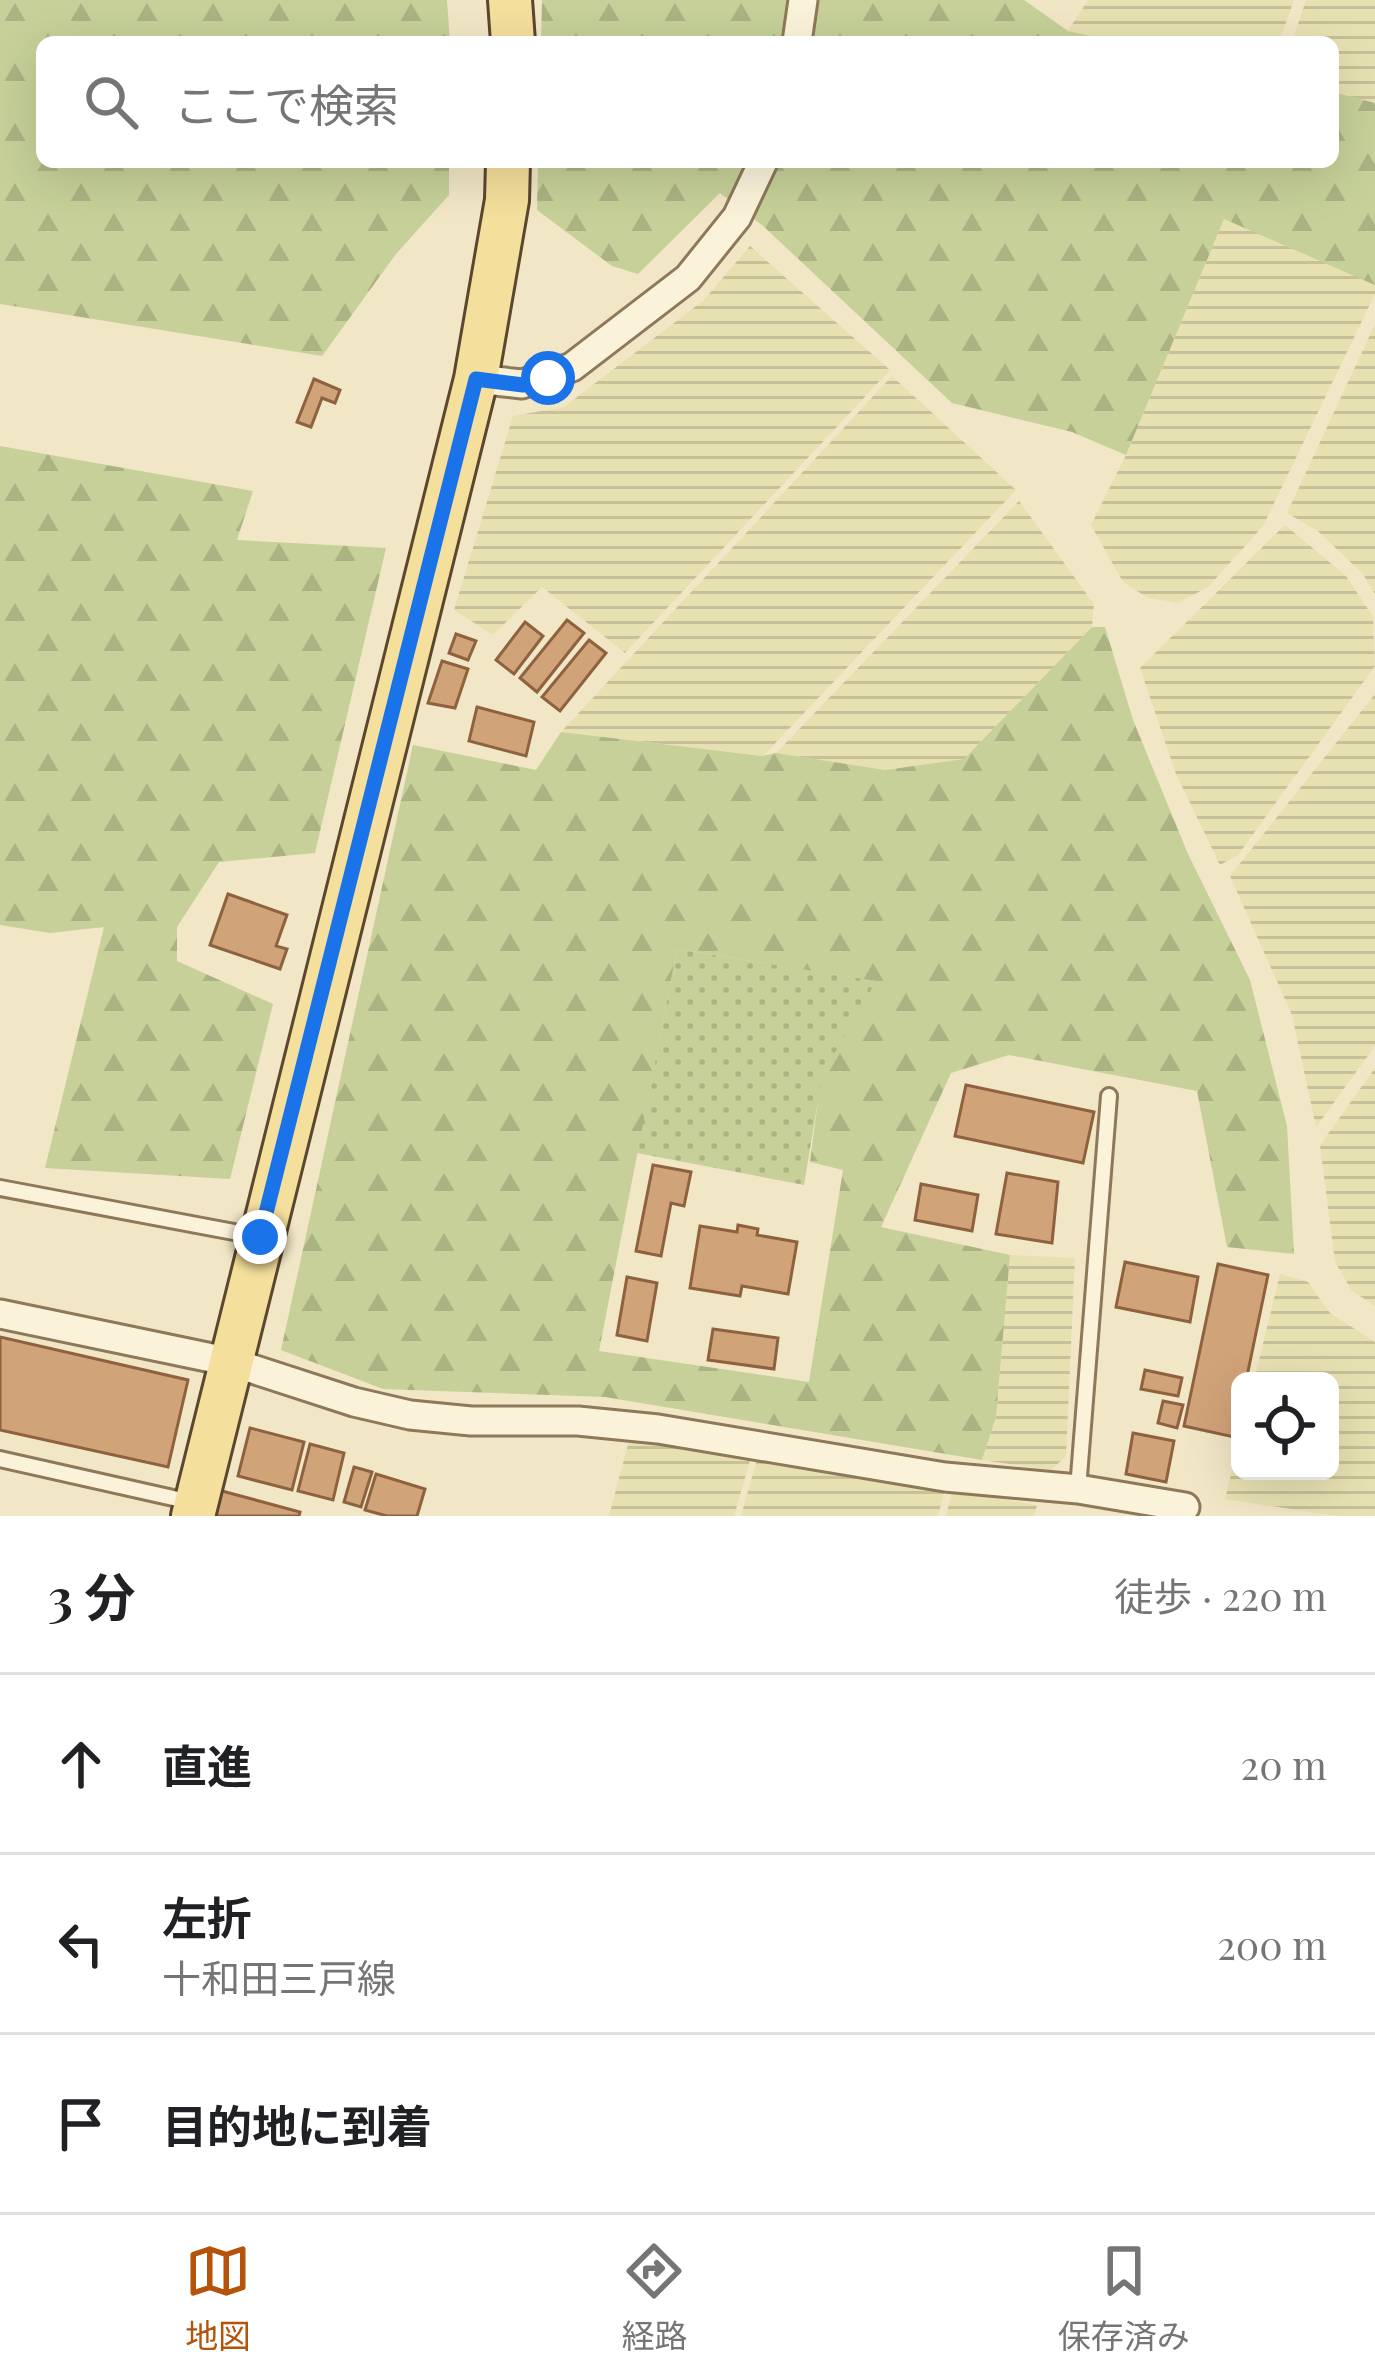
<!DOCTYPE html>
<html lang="ja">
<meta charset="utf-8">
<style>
body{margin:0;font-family:"Playfair Display","Noto Sans JP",serif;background:#f2f2f2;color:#202124}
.controls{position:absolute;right:36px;bottom:36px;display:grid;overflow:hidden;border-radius:18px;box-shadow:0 12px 48px #0002}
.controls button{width:108px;height:108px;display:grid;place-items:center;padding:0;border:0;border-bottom:3px solid #e0e0e0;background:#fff;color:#202124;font:60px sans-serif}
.stop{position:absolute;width:36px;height:36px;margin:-27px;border:9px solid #1a73e8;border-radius:50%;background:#fff}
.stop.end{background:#1a73e8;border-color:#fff;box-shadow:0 3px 12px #0008}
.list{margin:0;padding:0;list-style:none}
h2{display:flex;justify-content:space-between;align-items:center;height:156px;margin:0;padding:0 48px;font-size:51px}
h2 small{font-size:39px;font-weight:400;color:#757577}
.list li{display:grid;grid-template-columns:78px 1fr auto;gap:36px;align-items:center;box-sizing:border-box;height:180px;padding:0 48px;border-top:3px solid #e0e0e0}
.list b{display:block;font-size:45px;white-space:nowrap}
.list p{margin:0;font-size:39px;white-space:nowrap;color:#757577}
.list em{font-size:39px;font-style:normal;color:#757577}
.icon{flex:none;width:66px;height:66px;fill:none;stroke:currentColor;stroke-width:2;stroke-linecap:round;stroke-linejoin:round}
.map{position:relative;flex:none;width:1375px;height:1516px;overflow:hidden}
.search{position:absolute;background:#fff;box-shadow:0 12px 48px #0002;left:36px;right:36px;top:36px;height:132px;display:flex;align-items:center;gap:30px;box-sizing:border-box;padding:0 42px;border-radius:18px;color:#757577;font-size:45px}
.sheet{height:696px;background:#fff}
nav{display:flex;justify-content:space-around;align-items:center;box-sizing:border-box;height:168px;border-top:3px solid #e0e0e0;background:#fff;font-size:33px;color:#757577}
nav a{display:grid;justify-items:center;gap:6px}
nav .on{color:#b45309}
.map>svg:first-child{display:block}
</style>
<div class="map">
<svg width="1375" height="1516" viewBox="0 0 1375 1516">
<defs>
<pattern id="farmland-rules" width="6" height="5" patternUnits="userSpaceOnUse" patternTransform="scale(3)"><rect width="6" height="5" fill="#e7e1b2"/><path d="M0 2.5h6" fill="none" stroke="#c7c199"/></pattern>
<pattern id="green-dots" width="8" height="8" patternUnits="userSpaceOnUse" patternTransform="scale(3)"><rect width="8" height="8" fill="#c6d098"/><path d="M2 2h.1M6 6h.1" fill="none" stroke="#abb383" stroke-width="1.8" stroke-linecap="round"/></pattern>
<pattern id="forest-firs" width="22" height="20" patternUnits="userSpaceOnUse" patternTransform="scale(3)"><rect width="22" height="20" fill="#c6d098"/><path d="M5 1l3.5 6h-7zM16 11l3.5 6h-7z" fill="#abb383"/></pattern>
</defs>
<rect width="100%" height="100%" fill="#f1e6c5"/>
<!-- farmland -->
<g fill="url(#farmland-rules)">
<polygon points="1088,0 1294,0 1279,42 1119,42 1068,31"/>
<polygon points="1306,0 1375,0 1375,103 1333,92 1333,42 1292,42"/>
<polygon points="1224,219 1375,280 1375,294 1263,526 1208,587 1178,603 1148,598 1123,582 1091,525 1126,455"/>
<polygon points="750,246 890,370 625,653 542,587 493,635 454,610 513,416 564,407 704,300"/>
<polygon points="1375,324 1375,594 1363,574 1319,532 1287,513"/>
<polygon points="892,376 1016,490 763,756 561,732"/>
<polygon points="1019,501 1094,604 1092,627 964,759 885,770 776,753"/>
<polygon points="1285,525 1346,576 1373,617 1375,666 1238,855 1220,865 1176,774 1140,668"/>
<polygon points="1375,694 1375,1046 1316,1127 1292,1015 1230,876"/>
<polygon points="1375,1068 1375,1306 1352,1291 1335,1262 1320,1145"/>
<polygon points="1010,1255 1075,1258 1066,1456 1051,1470 982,1460 996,1417"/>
<polygon points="1280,1274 1308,1282 1330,1313 1375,1342 1375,1516 1337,1516 1225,1499 1240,1437 1240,1471 1330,1471 1330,1381 1254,1381"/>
<polygon points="630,1437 751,1457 734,1516 609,1516"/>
<polygon points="757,1459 945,1489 938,1516 741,1516"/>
<polygon points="952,1491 1037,1505 1034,1516 946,1516"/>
</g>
<!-- green -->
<polygon fill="url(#green-dots)" points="677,949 877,981 822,1077 804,1185 637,1153"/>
<!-- forest -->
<g fill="url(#forest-firs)" fill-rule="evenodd">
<polygon points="0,0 447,0 450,42 42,42 42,162 449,162 449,195 396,254 322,356 0,304"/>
<polygon points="542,0 1024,0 1068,31 1119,42 541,42"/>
<polygon points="1333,92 1375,103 1375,285 1224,219 1126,455 1072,432 952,403 762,225 720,193 638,274 612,266 537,210 538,162 1333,162"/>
<polygon points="0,446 253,491 237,540 386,548 315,853 219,862 177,927 177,961 273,1004 230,1179 45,1168 104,927 50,933 0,925"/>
<path d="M1092,627H1105L1133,720L1188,854L1250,980L1287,1126L1294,1254L1227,1247L1197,1091L1009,1055L951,1073L881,1227L1010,1255L996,1417L982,1460L605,1397L383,1389L281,1350L413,745L536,770L561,732L762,756L776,753L885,770L964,759ZM677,949L876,981L821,1077L810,1162L843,1170L809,1382L599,1351Z"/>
</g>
<!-- building -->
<g fill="#d1a379" stroke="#8e623e" stroke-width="3">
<polygon points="314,379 340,390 335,403 322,398 311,427 297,422"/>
<polygon points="567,620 584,633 537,692 520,678"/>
<polygon points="525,622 543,636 514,674 496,660"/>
<polygon points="456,634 476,641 468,660 449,653"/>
<polygon points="589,640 606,653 560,711 542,697"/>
<polygon points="442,661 468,669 455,708 428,703"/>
<polygon points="477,707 534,722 526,756 469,741"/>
<polygon points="228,894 287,915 276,946 287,949 280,969 210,945"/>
<polygon points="966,1085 1094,1112 1083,1163 955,1136"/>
<polygon points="653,1165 691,1172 684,1206 671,1203 661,1256 636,1251"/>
<polygon points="1007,1173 1058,1182 1052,1243 996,1234"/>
<polygon points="921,1184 978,1195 972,1231 915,1220"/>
<polygon points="738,1225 758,1229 757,1235 797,1242 788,1294 742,1286 740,1296 690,1288 700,1226 737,1232"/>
<polygon points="1125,1262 1198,1277 1190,1322 1116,1307"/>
<polygon points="1218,1264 1268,1275 1246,1381 1240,1381 1234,1437 1184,1426"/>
<polygon points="627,1277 657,1283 647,1341 617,1335"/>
<polygon points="713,1329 778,1338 774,1369 708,1360"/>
<polygon points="0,1337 188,1380 168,1467 0,1430"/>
<polygon points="1145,1370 1182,1378 1178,1396 1141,1389"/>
<polygon points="1163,1401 1183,1405 1177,1428 1158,1423"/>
<polygon points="250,1428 304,1442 292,1490 238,1476"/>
<polygon points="1133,1433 1174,1441 1166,1482 1126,1474"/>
<polygon points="310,1444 344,1453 333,1500 298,1491"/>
<polygon points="354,1467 372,1472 361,1507 344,1502"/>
<polygon points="376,1474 425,1489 417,1516 387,1516 365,1510"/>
<polygon points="222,1491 300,1512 299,1516 215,1516"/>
</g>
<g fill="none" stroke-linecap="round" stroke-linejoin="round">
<!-- service casing -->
<g stroke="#8d785a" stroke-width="20">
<g id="service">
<polyline points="0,1188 255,1236"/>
<polyline points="0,1459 191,1502"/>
<polyline points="1078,1489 1109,1096"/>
</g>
</g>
<!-- minor casing -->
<g stroke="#8d785a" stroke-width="33">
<g id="minor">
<polyline points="797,42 803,0"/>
<polyline points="476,379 522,384 572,367 688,278 737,217 763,162"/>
<polyline points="0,1314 231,1362 354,1402 410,1415 471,1421 578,1421 658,1429 945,1477 1078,1489 1185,1507"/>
</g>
</g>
<!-- primary casing -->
<g stroke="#5b462e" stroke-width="48">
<g id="primary">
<polyline points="510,0 513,42"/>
<polyline points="193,1516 476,379 507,200 508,162"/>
</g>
</g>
<!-- service -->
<use href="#service" stroke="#fbf3d9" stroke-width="14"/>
<!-- minor -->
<use href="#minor" stroke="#fbf3d9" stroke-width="27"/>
<!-- primary -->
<use href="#primary" stroke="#f5df9c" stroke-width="42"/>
</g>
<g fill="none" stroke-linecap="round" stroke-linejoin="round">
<!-- route -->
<polyline stroke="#1a73e8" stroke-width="15" points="260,1237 476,379 523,385 548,378"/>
</g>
</svg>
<div class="controls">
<button><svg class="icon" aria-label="locate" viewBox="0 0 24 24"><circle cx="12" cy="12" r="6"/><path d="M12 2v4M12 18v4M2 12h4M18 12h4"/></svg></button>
</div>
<div class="stop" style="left:548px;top:378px"></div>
<div class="stop end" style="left:260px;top:1237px"></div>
<div class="search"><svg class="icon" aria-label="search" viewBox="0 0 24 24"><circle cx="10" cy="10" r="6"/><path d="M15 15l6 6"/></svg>ここで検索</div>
</div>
<section class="sheet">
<h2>3 分<small>徒歩 · 220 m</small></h2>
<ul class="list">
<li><svg class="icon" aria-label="ahead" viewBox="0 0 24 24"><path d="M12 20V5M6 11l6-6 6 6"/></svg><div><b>直進</b></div><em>20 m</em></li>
<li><svg class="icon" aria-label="left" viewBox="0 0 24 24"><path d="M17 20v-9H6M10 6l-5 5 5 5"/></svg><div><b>左折</b><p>十和田三戸線</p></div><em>200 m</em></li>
<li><svg class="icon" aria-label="arrive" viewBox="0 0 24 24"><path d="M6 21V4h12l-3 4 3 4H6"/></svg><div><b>目的地に到着</b></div></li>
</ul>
</section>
<nav>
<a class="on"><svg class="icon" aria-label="map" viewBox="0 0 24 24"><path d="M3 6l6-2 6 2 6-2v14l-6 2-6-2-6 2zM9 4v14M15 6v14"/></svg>地図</a>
<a><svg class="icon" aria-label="directions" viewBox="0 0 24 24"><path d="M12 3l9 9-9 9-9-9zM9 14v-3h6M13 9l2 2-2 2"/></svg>経路</a>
<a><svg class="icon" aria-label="saved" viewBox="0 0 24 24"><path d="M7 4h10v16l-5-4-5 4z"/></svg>保存済み</a>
</nav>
